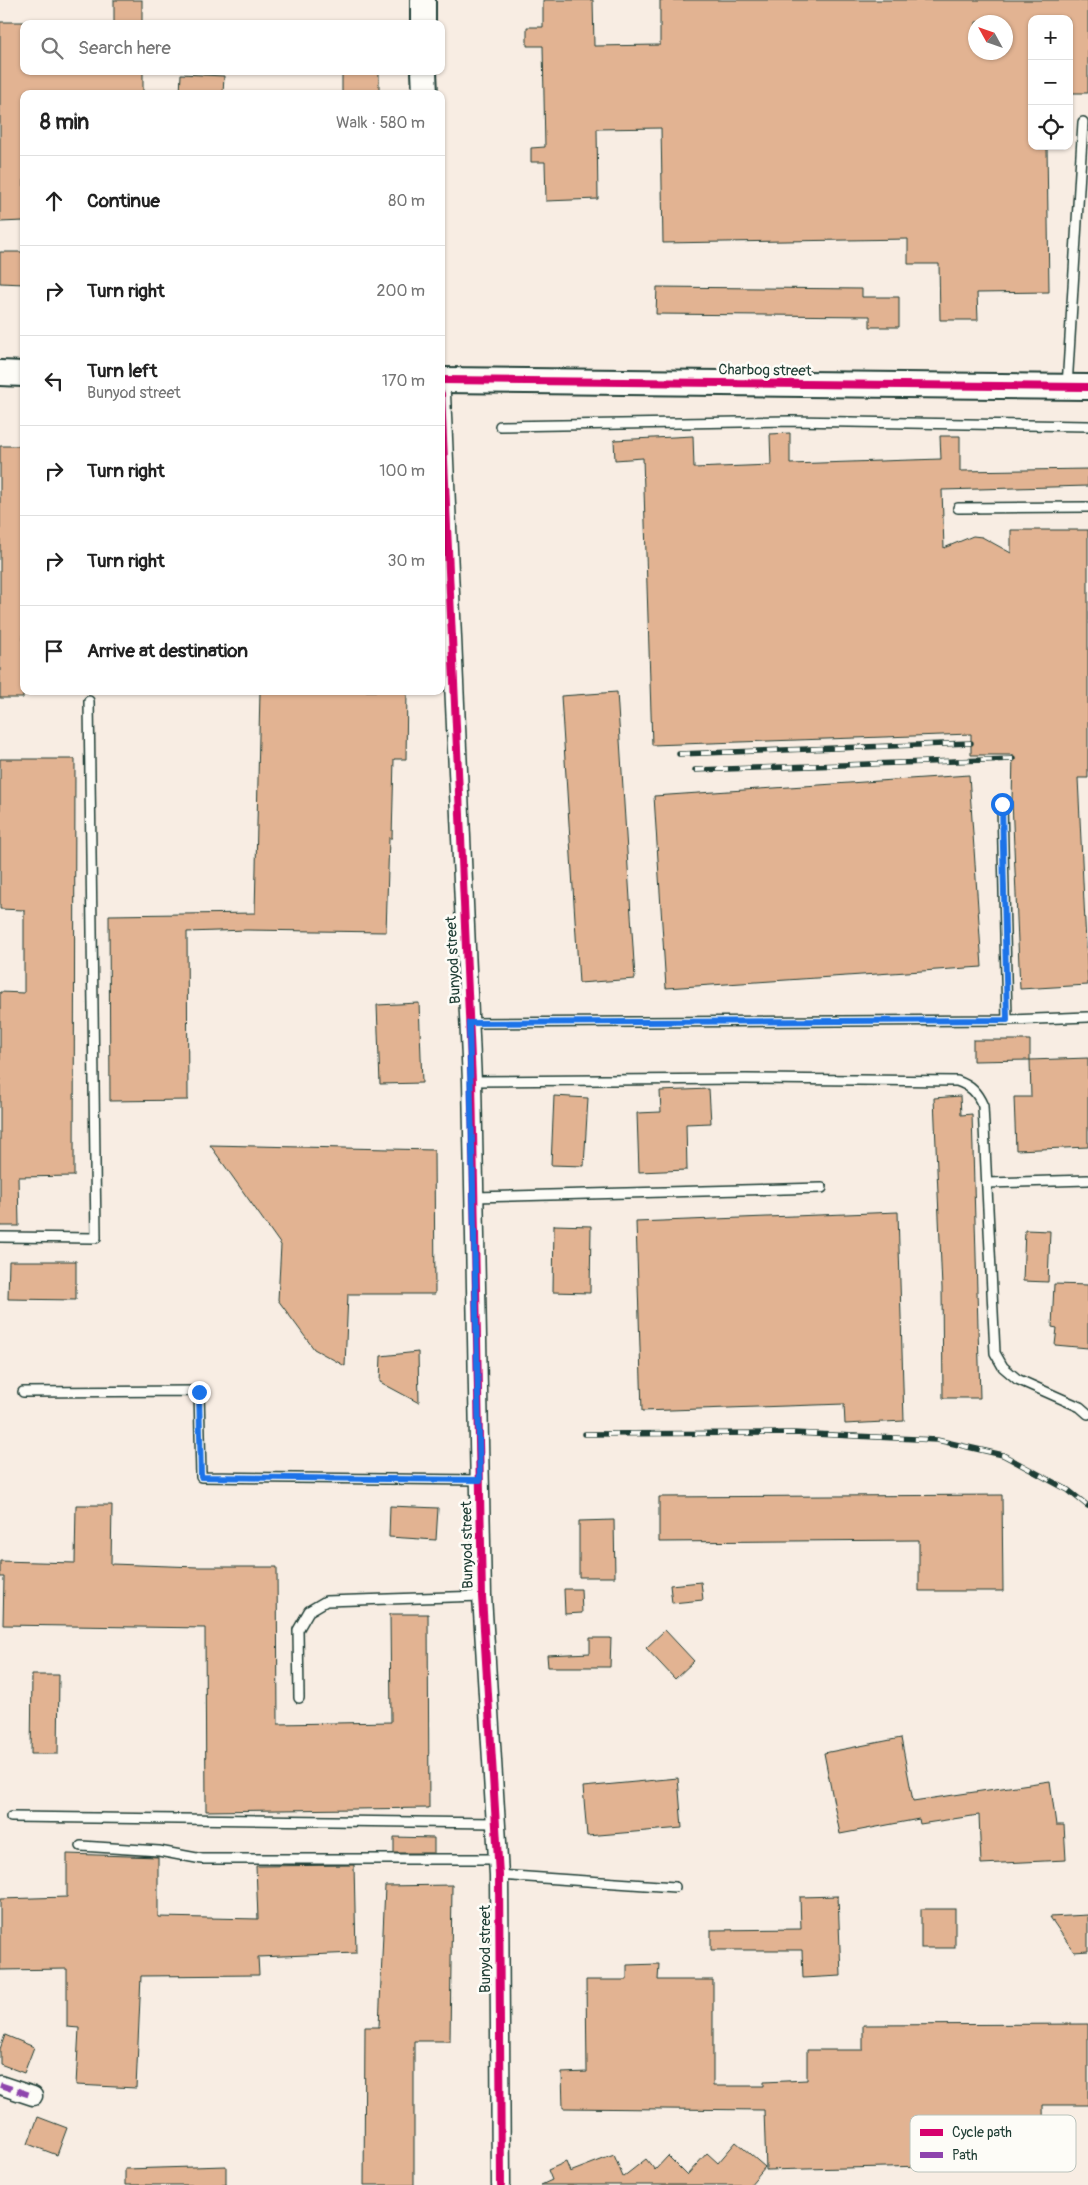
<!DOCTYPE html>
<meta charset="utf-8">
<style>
body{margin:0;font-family:Pangolin,sans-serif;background:#f2f2f2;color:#222}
.controls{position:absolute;right:15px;top:15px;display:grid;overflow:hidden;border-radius:10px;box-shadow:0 1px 4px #0004}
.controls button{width:45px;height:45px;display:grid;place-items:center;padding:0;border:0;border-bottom:1px solid #e0e0e0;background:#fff;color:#222;font:25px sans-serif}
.compass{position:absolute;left:968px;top:15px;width:45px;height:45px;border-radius:50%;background:#fff;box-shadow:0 1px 4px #0004;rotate:310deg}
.stop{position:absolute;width:15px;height:15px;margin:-11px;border:4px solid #1a73e8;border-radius:50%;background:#fff}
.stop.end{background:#1a73e8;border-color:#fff;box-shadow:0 1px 5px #0008}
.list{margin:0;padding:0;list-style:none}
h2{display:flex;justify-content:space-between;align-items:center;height:65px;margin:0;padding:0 20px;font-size:21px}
h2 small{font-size:16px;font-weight:400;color:#767676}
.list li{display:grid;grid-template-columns:32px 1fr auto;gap:15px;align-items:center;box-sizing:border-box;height:90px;padding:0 20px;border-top:1px solid #e0e0e0}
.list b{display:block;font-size:19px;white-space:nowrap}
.list p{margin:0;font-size:16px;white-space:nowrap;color:#767676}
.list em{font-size:16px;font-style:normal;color:#767676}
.icon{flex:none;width:28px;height:28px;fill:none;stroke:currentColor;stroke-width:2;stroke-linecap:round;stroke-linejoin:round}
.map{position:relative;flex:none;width:1088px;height:2185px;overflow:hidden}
.search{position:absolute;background:#fff;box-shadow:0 1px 4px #0004;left:20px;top:20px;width:425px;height:55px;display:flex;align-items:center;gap:12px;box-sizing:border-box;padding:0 18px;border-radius:10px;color:#767676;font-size:19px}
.panel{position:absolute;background:#fff;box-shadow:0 1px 4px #0004;left:20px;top:90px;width:425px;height:605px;border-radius:10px}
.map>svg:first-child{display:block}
</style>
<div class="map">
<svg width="1088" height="2185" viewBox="0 0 1088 2185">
<rect width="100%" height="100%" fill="#f8ede3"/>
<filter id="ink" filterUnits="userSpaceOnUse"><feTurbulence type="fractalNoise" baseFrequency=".02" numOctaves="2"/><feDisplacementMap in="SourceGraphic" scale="10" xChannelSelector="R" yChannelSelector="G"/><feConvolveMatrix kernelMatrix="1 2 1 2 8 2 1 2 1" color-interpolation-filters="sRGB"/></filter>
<g filter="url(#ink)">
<!-- building -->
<g fill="#e2b392" stroke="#1f3d34" fill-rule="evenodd">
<rect x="114" y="0" width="28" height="24"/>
<path d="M543,0H593L594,46L660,45V0H1088V93H1069V19H1032V146H1047L1049,292L977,293L978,320H940L939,264H908V239L663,243L661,128L597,129L598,199L546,201L545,162H531V148L545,147L543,46H527V27H543ZM976,22H1006V52H976Z"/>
<polygon points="0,22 24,22 24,71 143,71 143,94 24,94 24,221 0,222"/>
<rect x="342" y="71" width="37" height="23"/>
<polygon points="181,74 224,76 223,94 180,94"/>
<polygon points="0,252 24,252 24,284 0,283"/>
<polygon points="657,287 862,289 862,297 899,297 899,327 870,327 870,316 656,314"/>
<polygon points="790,433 790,464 941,459 940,436 960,436 960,471 1088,469 1088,486 942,490 944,548 973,536 982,537 1011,553 1011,530 1088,530 1088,778 1078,778 1088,985 1020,989 1012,800 1013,755 971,755 971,734 652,745 643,458 615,460 614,440 693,436 694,468 771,465 770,434"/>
<polygon points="0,446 24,446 23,698 0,698"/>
<polygon points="260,691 407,691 406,759 394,759 392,838 389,838 386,932 247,930 187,932 188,1100 110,1101 109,915 255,913"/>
<polygon points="617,692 635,979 579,983 561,696"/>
<polygon points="0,759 75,759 74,1176 18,1177 19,1226 0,1226 0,992 24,993 24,910 0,909"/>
<polygon points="969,775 982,967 666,988 654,796"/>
<polygon points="419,1003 422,1083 380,1084 377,1005"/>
<polygon points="973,1040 1030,1040 1030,1060 973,1061"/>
<polygon points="1088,1058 1088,1147 1016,1150 1014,1097 1031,1097 1030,1060"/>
<polygon points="709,1089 711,1123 686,1124 687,1170 639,1172 637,1113 661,1112 660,1091"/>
<polygon points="554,1096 588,1098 584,1166 551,1165"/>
<polygon points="960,1096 961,1115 972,1114 980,1398 943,1398 942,1288 934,1098"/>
<polygon points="210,1145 434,1150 435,1294 348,1294 345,1366 314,1349 278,1300 281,1245"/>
<polygon points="898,1212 904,1421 845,1424 844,1404 642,1411 636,1222"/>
<polygon points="554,1225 591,1226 590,1293 553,1292"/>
<polygon points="1025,1230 1050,1231 1048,1282 1023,1281"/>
<polygon points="9,1261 76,1261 76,1300 8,1299"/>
<polygon points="1054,1284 1088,1285 1088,1348 1055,1345 1057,1328 1052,1327"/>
<polygon points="418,1352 419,1403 380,1382 381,1356"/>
<polygon points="1002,1495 1003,1591 919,1591 919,1540 659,1542 659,1497"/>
<polygon points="76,1505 112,1505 111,1564 198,1567 277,1567 278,1724 391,1722 390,1614 428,1614 429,1808 206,1811 205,1628 3,1625 4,1577 0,1577 0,1561 75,1563"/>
<polygon points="390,1506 438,1508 436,1540 389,1537"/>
<polygon points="614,1520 615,1577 579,1577 579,1521"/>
<polygon points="701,1582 703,1600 672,1603 670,1585"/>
<polygon points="564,1589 581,1589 582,1613 565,1614"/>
<polygon points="665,1630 694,1661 675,1679 646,1648"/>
<polygon points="590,1638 611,1638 610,1667 548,1667 547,1655 590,1653"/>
<polygon points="32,1675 59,1675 58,1754 31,1754"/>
<polygon points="901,1738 913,1801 1050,1781 1056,1825 1064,1825 1066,1860 981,1864 979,1815 920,1824 919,1819 840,1834 824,1753"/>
<polygon points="678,1778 682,1828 587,1836 583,1787"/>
<polygon points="394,1837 434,1838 434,1853 394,1853"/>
<polygon points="67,1854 158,1857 158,1917 258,1919 256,1866 354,1865 356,1953 258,1957 259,1975 141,1976 136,2088 76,2085 79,2028 67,2027 67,1969 0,1970 0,1899 67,1897"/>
<polygon points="452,1885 450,2041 414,2041 414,2185 364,2185 365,2027 379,2027 385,1886"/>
<polygon points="838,1896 841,1976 803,1978 802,1950 711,1950 711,1930 801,1929 800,1897"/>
<rect x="921" y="1909" width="34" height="39"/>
<polygon points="1088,1915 1088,1951 1074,1952 1050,1917"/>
<polygon points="659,1964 658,1980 713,1980 713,2086 764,2086 764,2082 807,2080 807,2050 863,2050 863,2025 1088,2024 1088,2105 1043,2105 1044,2163 766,2170 764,2110 563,2108 562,2073 587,2072 586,1980 627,1980 627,1965"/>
<polygon points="5,2035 34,2047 24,2073 0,2064 0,2049"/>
<polygon points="38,2117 67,2128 57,2155 28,2144"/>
<polygon points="736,2142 765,2167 750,2185 541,2185 552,2180 548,2170 566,2162 570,2172 614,2155 623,2177 646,2159 655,2170 668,2156 687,2175 707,2153 718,2163"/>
<polygon points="226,2166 226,2185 125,2185 125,2169"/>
</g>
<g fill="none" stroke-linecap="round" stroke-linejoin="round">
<!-- lane casing -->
<g stroke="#1f3d34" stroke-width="12">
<g id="lane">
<polyline points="1067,387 1083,122"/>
<polyline points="500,426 792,421 1088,426"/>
<polyline points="958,508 1088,507"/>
<polyline points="1002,804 1007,1020"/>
<polyline points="469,1023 1007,1020 1088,1017"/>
<path d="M472,1081L746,1079L957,1081C971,1086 977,1092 983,1106L995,1353L1003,1367L1017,1379L1080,1407L1088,1414"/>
<polyline points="987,1183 1088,1180"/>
<polyline points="474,1197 822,1188"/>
<polyline points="0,1237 96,1238 89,701"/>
<polyline points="23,1392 199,1391 201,1477 480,1480"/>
<polyline points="299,1698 298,1630 309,1611 326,1601 482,1596"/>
<polyline points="11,1817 496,1823"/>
<polyline points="81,1846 159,1851 202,1859 498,1859"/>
<polyline points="499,1875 675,1887"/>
</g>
</g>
<!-- street casing -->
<g stroke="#1f3d34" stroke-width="21">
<g id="street">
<polyline points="441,394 472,1081 482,1596 499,1875 501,2185"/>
<polyline points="0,2085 33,2096"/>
</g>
</g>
<!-- secondary casing -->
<g stroke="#1f3d34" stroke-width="28">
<g id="secondary">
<polyline points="423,0 423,24"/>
<polyline points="424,71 425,94"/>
<polyline points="0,373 24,374"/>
<polyline points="441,380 1088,387"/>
</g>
</g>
<!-- lane -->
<use href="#lane" stroke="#fdfcf7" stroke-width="9"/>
<!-- street -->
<use href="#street" stroke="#fdfcf7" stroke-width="18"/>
<!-- secondary -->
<use href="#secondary" stroke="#fdfcf7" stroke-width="24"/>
<!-- rail casing -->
<g stroke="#1f3d34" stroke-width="5.5">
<g id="rail">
<polyline points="679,754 971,743"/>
<polyline points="695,770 1013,759"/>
<polyline points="585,1434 793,1433 937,1440 1003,1455 1068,1490 1088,1506"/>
</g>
</g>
<!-- rail -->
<use href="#rail" stroke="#fdfcf7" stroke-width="4" stroke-dasharray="11" stroke-linecap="butt"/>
<!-- quiet -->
<polyline stroke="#8e44ad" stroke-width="6" stroke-dasharray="12 6" stroke-linecap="butt" points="0,2085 33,2096"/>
<!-- cycleway casing -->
<g stroke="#fdfcf7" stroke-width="11">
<g id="cycleway">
<polyline points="441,380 1088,387"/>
<polyline points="441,394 472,1081 482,1596 499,1875 501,2185"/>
</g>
</g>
<!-- cycleway -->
<use href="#cycleway" stroke="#d6006c" stroke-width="8"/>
</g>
</g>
<g fill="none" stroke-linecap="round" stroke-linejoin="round" filter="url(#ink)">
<!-- route -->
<polyline stroke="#1a73e8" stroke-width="6" points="199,1392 201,1477 480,1480 469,1023 1007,1020 1002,804"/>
</g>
<g text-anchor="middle" stroke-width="5" stroke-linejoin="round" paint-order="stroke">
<!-- street labels -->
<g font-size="15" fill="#1f3d34" stroke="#fdfcf7">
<text transform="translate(765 370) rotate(1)" y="5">Charbog street</text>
<text transform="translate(453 960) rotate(-93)" y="5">Bunyod street</text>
<text transform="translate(467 1545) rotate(-91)" y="5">Bunyod street</text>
<text transform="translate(485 1949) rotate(-90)" y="5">Bunyod street</text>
</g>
</g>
<!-- legend -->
<rect x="910" y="2115" width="166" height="57" rx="8" fill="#fdfcf7" stroke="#bac3bc" stroke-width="1"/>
<rect x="920" y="2129" width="23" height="7" fill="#d6006c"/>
<rect x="920" y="2152" width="23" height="6" fill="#8e44ad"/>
<g font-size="14" fill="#1f3d34">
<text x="952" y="2137">Cycle path</text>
<text x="952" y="2160">Path</text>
</g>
</svg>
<div class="controls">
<button>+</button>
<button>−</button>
<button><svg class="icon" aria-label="locate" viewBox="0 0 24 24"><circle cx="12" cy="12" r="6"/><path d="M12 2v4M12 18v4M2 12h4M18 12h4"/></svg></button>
</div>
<svg class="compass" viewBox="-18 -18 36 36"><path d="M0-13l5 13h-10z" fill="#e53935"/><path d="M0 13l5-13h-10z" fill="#767676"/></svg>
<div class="stop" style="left:1002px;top:804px"></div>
<div class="stop end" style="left:199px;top:1392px"></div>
<div class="search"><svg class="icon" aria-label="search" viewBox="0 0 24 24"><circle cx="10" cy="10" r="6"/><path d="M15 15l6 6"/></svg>Search here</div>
<section class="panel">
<h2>8 min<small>Walk · 580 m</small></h2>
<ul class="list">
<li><svg class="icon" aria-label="ahead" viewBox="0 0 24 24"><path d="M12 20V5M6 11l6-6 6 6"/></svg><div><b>Continue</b></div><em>80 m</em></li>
<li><svg class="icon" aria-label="right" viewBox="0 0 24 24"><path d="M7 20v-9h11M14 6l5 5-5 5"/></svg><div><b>Turn right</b></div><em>200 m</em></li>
<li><svg class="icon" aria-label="left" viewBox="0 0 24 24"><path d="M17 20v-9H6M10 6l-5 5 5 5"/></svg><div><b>Turn left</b><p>Bunyod street</p></div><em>170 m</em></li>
<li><svg class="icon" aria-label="right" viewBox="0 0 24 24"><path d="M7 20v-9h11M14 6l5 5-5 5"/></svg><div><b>Turn right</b></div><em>100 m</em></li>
<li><svg class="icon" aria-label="right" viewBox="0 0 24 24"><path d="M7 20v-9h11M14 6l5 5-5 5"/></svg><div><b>Turn right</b></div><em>30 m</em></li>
<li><svg class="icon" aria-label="arrive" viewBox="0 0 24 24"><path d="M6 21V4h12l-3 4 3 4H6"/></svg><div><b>Arrive at destination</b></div></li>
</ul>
</section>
</div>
